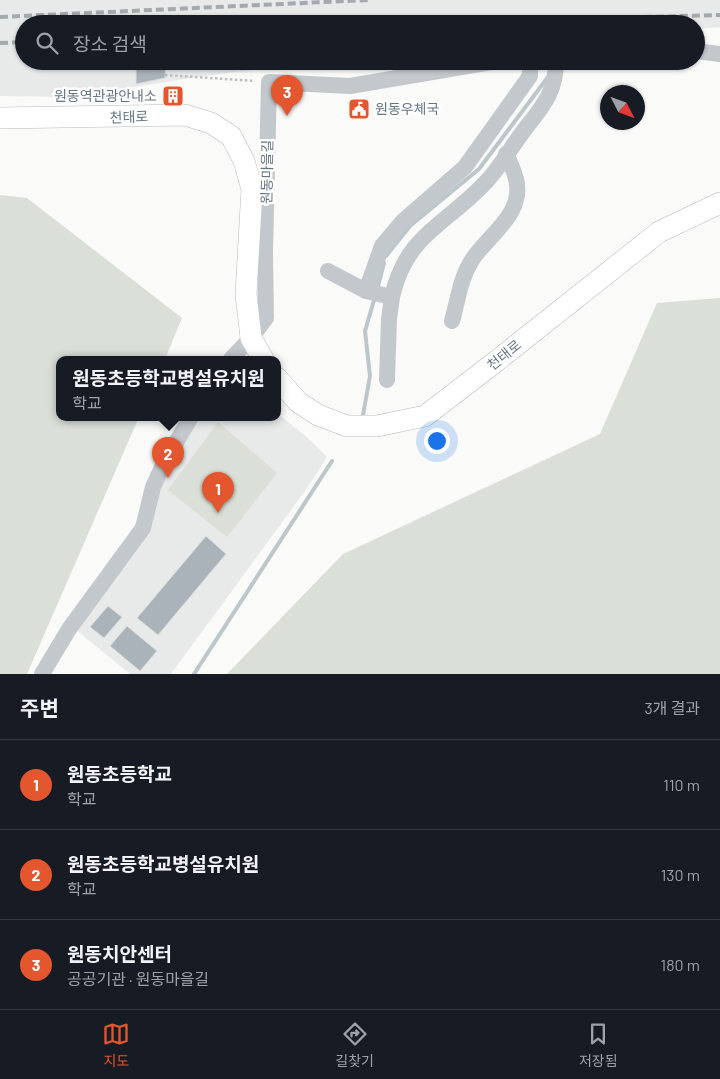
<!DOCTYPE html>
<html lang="ko">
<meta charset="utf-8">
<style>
body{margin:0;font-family:Barlow,"Noto Sans KR",sans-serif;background:#242831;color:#f1f3f6}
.compass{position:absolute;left:600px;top:85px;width:45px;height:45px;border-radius:50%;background:#171b24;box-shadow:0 1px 4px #0004;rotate:132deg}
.you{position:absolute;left:436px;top:440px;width:18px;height:18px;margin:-12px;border:4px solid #fff;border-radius:50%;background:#1a73e8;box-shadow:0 0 0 8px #1a73e833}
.badge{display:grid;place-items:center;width:32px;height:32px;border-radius:50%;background:#e4572e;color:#fff;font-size:16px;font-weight:700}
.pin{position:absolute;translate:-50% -41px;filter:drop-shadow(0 1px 2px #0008)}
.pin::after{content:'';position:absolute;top:26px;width:18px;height:15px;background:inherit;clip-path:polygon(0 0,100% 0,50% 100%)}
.popup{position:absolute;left:56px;top:356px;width:225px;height:65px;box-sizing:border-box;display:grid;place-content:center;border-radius:10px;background:#171b24;filter:drop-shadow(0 1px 4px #0005);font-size:16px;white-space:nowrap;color:#9ea1a6}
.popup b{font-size:19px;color:#f1f3f6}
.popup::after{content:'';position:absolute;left:50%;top:100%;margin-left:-10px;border:10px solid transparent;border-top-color:#171b24}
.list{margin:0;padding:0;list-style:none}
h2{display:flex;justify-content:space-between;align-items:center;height:65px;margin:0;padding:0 20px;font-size:21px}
h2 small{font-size:16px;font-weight:400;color:#9ea1a6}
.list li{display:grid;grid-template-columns:32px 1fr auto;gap:15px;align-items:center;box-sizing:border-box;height:90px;padding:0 20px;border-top:1px solid #363941}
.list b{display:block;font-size:19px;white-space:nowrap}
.list p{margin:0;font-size:16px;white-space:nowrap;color:#9ea1a6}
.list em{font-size:16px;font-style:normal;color:#9ea1a6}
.icon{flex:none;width:28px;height:28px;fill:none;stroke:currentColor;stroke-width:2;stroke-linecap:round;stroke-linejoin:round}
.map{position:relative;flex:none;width:720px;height:674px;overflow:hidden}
.search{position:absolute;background:#171b24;box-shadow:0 1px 4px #0004;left:15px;right:15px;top:15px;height:55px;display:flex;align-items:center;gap:12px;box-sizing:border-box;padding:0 18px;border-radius:28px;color:#9ea1a6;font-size:19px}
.sheet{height:335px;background:#171b24}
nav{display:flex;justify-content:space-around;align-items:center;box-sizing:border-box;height:70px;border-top:1px solid #363941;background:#171b24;font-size:14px;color:#9ea1a6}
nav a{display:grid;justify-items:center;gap:2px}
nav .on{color:#e4572e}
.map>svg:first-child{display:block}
</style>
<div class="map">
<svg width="720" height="674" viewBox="0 0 720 674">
<rect width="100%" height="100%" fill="#fafaf8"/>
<!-- built -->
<g fill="#e8e9e9">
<polygon points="0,0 720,0 720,27 696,29 696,24 24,24 24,61 325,61 204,76 71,97 0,96"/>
<polygon points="277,413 309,439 327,457 305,491 171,674 130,674 75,629 107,590 154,486 195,417 277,417"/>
</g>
<!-- green -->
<g fill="#dadfd7">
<polygon points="0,195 27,198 182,318 165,359 59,359 59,417 139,417 27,674 0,674"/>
<polygon points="720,298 720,674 227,674 343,554 600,434 657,303"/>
<polygon points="218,422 277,473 227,537 168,490"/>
</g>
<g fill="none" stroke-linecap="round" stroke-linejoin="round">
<!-- stream -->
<g stroke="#bbc7cb" stroke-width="4">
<polyline points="386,256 410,226 479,169 548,77"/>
<polyline points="377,290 384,263"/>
<polyline points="363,415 370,376 365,331 375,297"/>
<polyline points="194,674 332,461"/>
</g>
</g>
<!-- building -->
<g fill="#aab3b9" stroke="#dcdcda">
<polygon points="136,61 166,61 165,78 136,84"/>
<polygon points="163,92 182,93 182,99 163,98"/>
<polygon points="206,536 226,554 158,635 137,618"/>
<polygon points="108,606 122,617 104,638 90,627"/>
<polygon points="127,626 157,651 140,671 110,646"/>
</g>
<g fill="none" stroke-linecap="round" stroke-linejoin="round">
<!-- major casing -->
<g stroke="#b5babe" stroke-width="22">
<g id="major">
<polyline points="0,118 185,115 211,123 231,136 244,161 252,189 246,294 251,338 263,359"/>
<polyline points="277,378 298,402 318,415 347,426 377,426 425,416 494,363 659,232 720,203"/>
</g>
</g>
<!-- path -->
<polyline stroke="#bbbfc2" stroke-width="2.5" stroke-dasharray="2.5 2.5" stroke-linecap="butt" points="165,75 255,81"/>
<!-- minor -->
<g stroke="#c3c8cc" stroke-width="16">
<polyline points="696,51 720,54"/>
<polyline points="328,271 366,291 382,246 403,221 465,167 530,76 530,61"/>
<polyline points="366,291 392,297 389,319 387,380"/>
<path d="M392,297C406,235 444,226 484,184C500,168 511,147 525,129C543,106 556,92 556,61"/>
<path d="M452,321C458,300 460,279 472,260C488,235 525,214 516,179C514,171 510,162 506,154"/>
<polyline points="231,359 251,338 266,318 265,253 269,82 350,86 497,61"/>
<polyline points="42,674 69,629 143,528 153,487 164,463 191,417"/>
</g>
<!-- major -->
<use href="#major" stroke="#fff" stroke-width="21"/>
<!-- rail -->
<g stroke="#a2aab0" stroke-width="4" stroke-dasharray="8 4" stroke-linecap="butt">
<polyline points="0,17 368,0"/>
<polyline points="440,24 536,20 720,15"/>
<polyline points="0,43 24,42"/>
</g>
</g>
<!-- icons -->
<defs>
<g id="building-square" transform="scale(1.125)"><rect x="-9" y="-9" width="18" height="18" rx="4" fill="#e4572e" stroke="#fff"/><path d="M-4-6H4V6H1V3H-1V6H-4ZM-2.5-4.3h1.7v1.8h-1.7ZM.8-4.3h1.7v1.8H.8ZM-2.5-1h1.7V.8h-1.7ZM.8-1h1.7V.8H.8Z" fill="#fff"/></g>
<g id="civic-square" transform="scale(1.125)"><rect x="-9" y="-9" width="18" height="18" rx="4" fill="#e4572e" stroke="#fff"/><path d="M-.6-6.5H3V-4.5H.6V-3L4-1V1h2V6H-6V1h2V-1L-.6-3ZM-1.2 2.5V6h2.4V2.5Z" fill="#fff"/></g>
</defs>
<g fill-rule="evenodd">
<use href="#building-square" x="173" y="96"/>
<use href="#civic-square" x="359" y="109"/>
</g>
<g text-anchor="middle" stroke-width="5" stroke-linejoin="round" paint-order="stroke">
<!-- poi labels -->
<g font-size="14" fill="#657683" stroke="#fff" text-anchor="end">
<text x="157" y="101">원동역관광안내소</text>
<text x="375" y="114" text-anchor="start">원동우체국</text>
</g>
<!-- street labels -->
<g font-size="14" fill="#657683" stroke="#fff">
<text transform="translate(129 117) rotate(-2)" y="5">천태로</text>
<text transform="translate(267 172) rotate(-89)" y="5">원동마을길</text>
<text transform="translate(504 355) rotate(-39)" y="5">천태로</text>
</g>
</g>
</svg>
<svg class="compass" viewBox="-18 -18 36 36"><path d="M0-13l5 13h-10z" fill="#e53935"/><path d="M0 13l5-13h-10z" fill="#9ea1a6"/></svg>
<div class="you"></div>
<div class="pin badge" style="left:218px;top:513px">1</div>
<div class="pin badge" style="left:168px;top:478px">2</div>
<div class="popup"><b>원동초등학교병설유치원</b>학교</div>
<div class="pin badge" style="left:287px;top:116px">3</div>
<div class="search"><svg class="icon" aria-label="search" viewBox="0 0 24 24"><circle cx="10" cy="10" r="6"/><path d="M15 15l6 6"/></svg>장소 검색</div>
</div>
<section class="sheet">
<h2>주변<small>3개 결과</small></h2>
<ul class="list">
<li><span class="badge">1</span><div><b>원동초등학교</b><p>학교</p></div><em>110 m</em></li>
<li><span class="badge">2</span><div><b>원동초등학교병설유치원</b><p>학교</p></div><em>130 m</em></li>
<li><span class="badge">3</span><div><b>원동치안센터</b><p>공공기관 · 원동마을길</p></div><em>180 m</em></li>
</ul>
</section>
<nav>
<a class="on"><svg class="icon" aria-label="map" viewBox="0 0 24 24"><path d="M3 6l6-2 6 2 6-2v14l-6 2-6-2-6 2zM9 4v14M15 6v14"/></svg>지도</a>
<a><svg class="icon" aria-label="directions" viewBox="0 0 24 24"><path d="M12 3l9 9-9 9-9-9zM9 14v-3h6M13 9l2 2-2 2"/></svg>길찾기</a>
<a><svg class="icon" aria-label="saved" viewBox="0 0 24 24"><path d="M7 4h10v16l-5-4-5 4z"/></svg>저장됨</a>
</nav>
